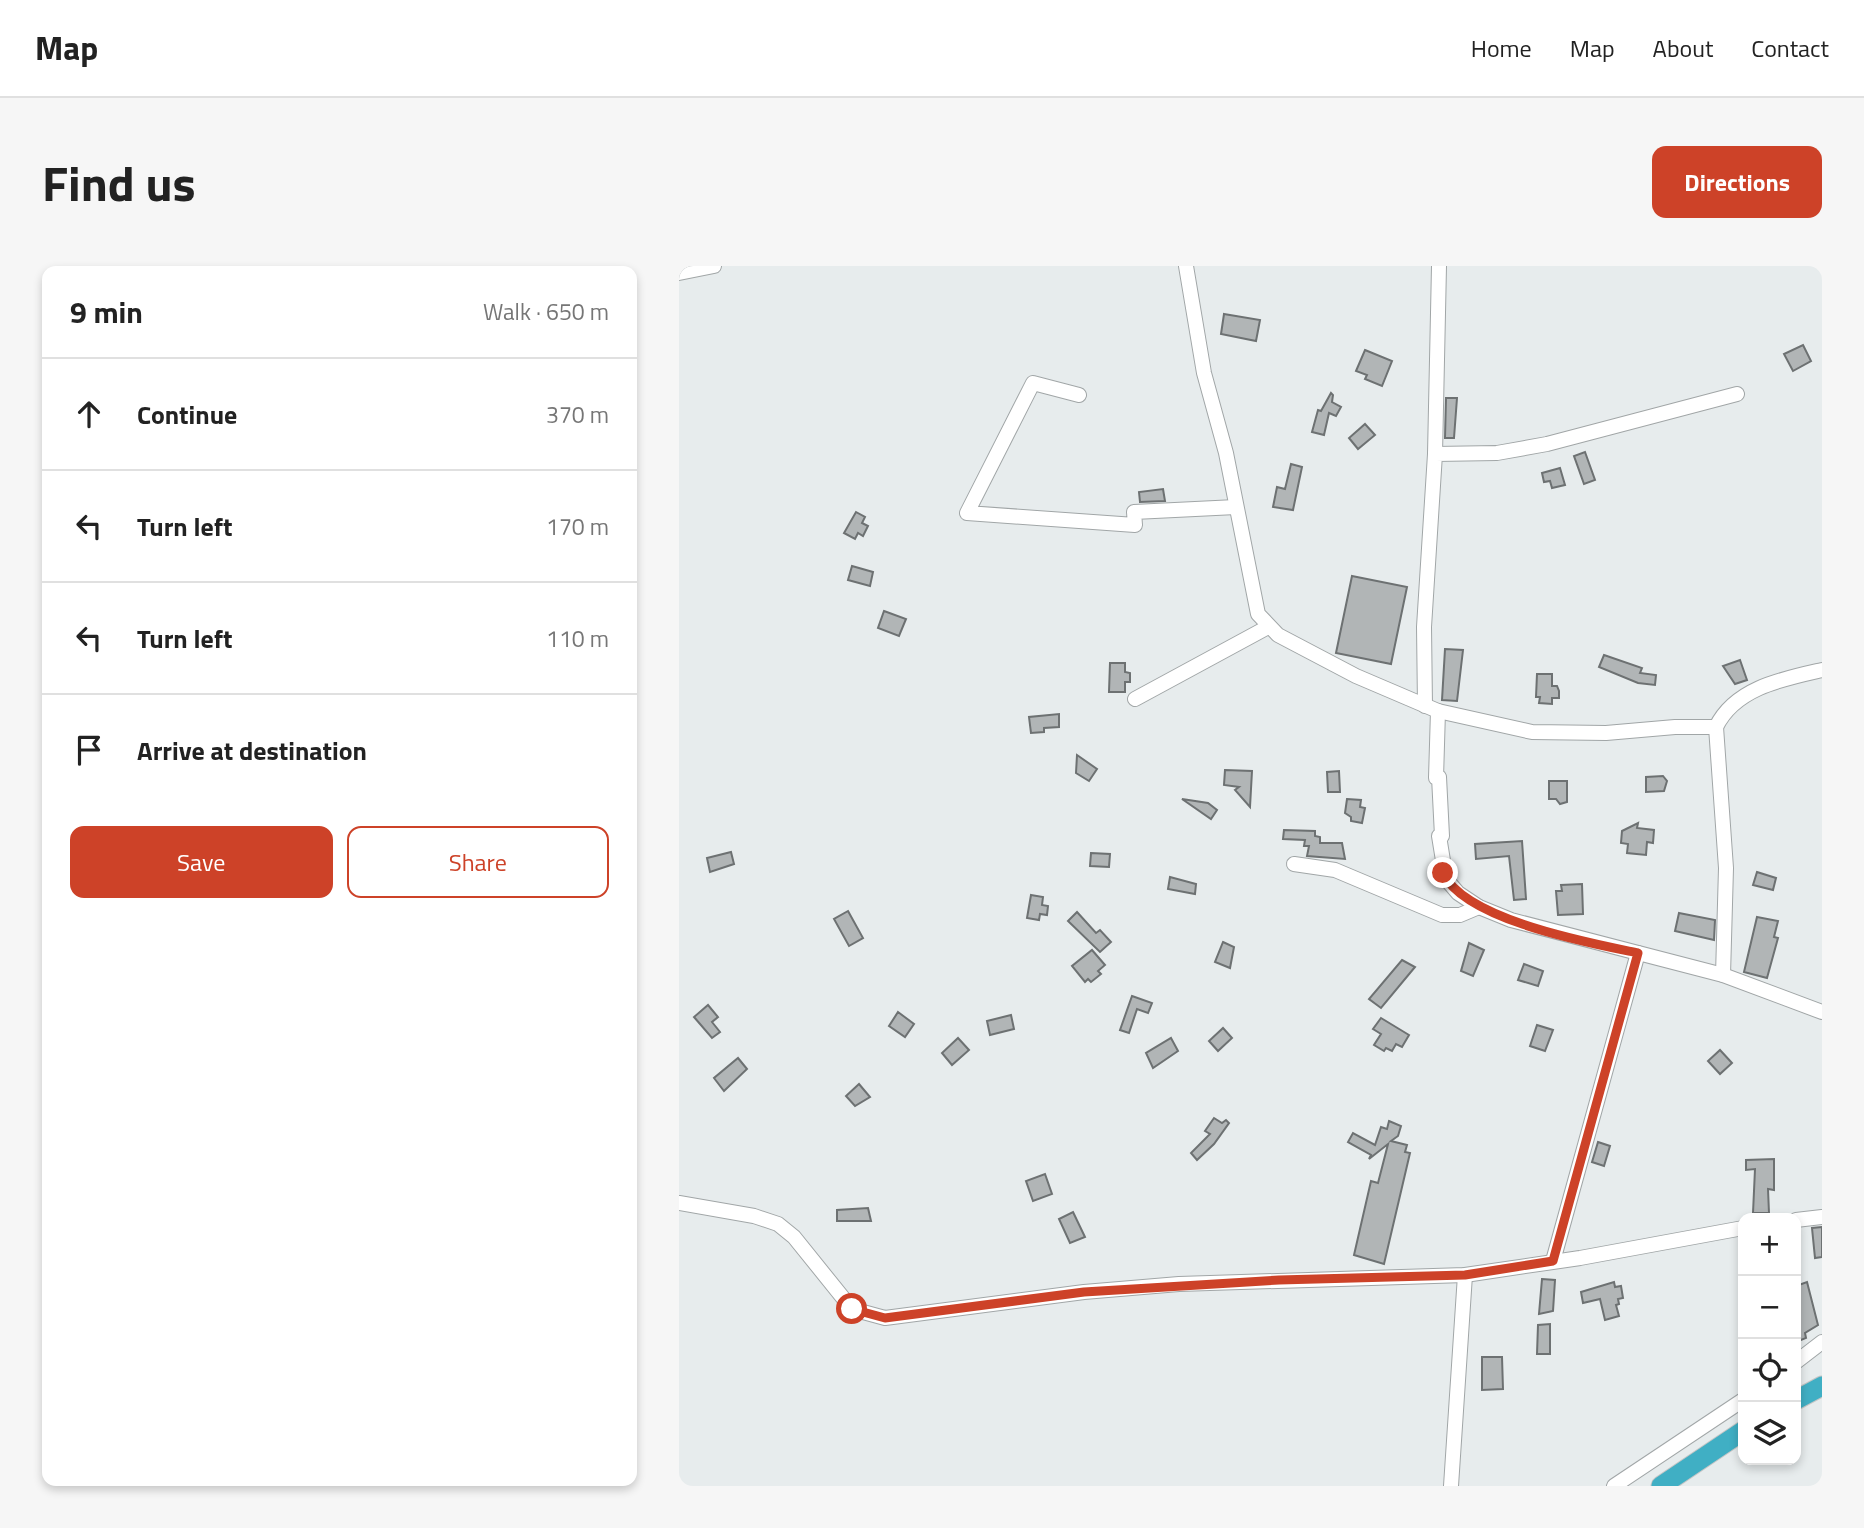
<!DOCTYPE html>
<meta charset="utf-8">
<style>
body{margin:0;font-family:"Titillium Web",sans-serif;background:#f6f6f6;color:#222}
.controls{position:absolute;right:21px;bottom:21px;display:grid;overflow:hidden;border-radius:14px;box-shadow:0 4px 10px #0003}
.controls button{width:63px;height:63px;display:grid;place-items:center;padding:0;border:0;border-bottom:2px solid #e0e0e0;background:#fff;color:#222;font:35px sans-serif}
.stop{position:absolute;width:21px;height:21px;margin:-16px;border:5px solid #cd4228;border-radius:50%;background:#fff}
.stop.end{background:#cd4228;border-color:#fff;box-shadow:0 2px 7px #0008}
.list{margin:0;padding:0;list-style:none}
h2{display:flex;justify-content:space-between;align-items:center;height:91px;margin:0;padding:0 28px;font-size:30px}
h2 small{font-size:23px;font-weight:400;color:#767676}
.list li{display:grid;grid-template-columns:46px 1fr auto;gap:21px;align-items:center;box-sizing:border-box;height:112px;padding:0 28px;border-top:2px solid #e0e0e0}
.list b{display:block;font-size:26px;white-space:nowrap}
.list em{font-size:23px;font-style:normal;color:#767676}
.actions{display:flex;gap:14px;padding:21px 28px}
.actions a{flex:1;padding:16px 0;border:2px solid #cd4228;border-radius:14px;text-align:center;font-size:24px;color:#cd4228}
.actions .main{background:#cd4228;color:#fff}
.icon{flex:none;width:38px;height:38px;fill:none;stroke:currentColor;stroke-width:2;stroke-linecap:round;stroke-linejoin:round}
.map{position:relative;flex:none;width:1143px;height:1220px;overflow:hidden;border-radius:14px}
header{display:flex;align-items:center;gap:42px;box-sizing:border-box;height:98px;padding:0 35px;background:#fff;border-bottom:2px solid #e0e0e0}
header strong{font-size:33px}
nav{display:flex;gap:38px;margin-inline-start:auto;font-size:24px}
.intro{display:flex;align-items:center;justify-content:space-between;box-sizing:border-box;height:168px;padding:0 42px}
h1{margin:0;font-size:49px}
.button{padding:18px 32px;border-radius:14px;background:#cd4228;color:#fff;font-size:24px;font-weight:700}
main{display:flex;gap:42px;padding:0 42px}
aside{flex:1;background:#fff;border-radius:14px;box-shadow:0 4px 10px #0003}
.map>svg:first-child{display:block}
</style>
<header>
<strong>Map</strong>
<nav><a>Home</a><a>Map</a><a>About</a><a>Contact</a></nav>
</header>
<div class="intro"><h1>Find us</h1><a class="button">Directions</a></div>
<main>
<aside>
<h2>9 min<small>Walk · 650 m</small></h2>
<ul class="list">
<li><svg class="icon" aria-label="ahead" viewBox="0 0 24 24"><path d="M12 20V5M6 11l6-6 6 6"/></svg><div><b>Continue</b></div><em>370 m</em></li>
<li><svg class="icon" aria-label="left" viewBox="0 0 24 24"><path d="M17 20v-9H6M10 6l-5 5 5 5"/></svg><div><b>Turn left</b></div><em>170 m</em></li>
<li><svg class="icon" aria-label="left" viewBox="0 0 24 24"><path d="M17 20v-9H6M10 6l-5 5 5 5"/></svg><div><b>Turn left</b></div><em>110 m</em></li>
<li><svg class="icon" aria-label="arrive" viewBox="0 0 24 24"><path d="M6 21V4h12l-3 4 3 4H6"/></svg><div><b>Arrive at destination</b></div></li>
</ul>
<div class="actions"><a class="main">Save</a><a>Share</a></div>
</aside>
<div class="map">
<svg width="1143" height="1220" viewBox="0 0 1143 1220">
<rect width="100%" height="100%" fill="#e7eced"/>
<!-- building -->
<g fill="#b1b5b6" stroke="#6d7172" stroke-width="2">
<polygon points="545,48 581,54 577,75 542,68"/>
<polygon points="1124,79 1132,95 1114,105 1105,88"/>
<polygon points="686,84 713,95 703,120 686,113 688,109 677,105"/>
<polygon points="652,127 654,129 653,136 662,141 657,150 650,147 645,169 633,166 639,144 642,145"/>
<polygon points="767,132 778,132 775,172 766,172"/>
<polygon points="686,158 696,169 679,183 670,172"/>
<polygon points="906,186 916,214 905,218 895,190"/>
<polygon points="612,198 623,201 614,244 594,241 598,221 606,223"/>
<polygon points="881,202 886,219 873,222 871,215 865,216 863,207"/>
<polygon points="484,223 486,235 461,236 460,226"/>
<polygon points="177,246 186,251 183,257 189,260 184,270 179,267 176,273 165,267"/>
<polygon points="173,300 194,306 191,320 169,314"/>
<polygon points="673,310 728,321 712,398 657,387"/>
<polygon points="205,345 227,353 220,370 199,362"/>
<polygon points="766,383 784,384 778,435 763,434"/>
<polygon points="925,389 963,402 961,407 977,409 976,419 959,417 920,401"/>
<polygon points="1061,394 1068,414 1056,418 1044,400"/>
<polygon points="431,397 446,397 446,406 451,407 451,416 446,416 446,426 430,426"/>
<polygon points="858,408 873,408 873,420 878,420 880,425 880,432 873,432 873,438 860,437 861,431 857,431"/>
<polygon points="380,448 380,461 365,462 365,466 352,467 350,451"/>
<polygon points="398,489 418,503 410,515 397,507"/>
<polygon points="546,504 573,505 571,541 556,524 560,521 545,519"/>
<polygon points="660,505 661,526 649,526 648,506"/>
<polygon points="984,510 988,515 985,525 967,526 967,511"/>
<polygon points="870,515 888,515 888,536 881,538 877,533 870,533"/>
<polygon points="503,533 529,537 538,544 532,553"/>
<polygon points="668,533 682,534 681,541 686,542 683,557 672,555 672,551 666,547"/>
<polygon points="959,557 958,562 975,564 974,577 968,576 967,589 948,587 949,578 942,577 943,565"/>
<polygon points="605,564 636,565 636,570 641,571 641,577 663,577 666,593 628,590 630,580 625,580 626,574 604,573"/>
<polygon points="843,575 847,633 835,634 830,590 797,593 796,578"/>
<polygon points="52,586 55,598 31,606 28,592"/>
<polygon points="412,587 431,588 430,601 411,600"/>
<polygon points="1078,606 1097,612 1094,624 1074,619"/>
<polygon points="491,611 517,618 516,628 489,623"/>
<polygon points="903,618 904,648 879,649 877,625 883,625 882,619"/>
<polygon points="352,629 364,631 363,639 369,640 368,649 361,648 360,654 348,652"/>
<polygon points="169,645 184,672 170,680 155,653"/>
<polygon points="398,646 417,667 421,664 432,676 421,686 389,655"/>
<polygon points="1000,647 1036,654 1035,674 996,665"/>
<polygon points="1078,651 1099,655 1095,671 1099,672 1088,712 1065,706"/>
<polygon points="544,676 555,681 551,702 536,696"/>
<polygon points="790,677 805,684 794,710 782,705"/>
<polygon points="413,684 426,699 419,705 422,708 412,716 409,713 406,716 393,700"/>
<polygon points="723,694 736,701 702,742 690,733"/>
<polygon points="845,698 864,705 859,720 839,714"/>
<polygon points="453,730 473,737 469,747 458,743 450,767 441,764"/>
<polygon points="29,739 39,751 33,756 41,766 33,772 15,751"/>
<polygon points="219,746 235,758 226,771 210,760"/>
<polygon points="332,749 335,763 311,769 308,755"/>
<polygon points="702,752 730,769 723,781 717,778 713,785 707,782 705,785 695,779 702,768 694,763"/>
<polygon points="858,759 874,764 866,785 851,780"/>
<polygon points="544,762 553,772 539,785 530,775"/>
<polygon points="279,772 290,784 273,799 263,787"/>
<polygon points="492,772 499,785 474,802 467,787"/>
<polygon points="1041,784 1053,797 1041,808 1029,795"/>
<polygon points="59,792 68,803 45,825 35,812"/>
<polygon points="180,818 191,831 176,840 167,830"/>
<polygon points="535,852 543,857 547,854 550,857 535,878 518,894 512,887 531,868 526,865"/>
<polygon points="710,855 722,860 719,870 712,875 728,879 726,886 731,887 705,998 675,989 692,915 699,917 709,878 690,893 692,889 669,876 674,867 696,879 702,861 708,863"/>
<polygon points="919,876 931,880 925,900 913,896"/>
<polygon points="1095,893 1095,924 1089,923 1090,947 1074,947 1076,903 1067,904 1067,894"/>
<polygon points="366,908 373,928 354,935 347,915"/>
<polygon points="189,942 192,955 158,955 158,944"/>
<polygon points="394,946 406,971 391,977 380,953"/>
<polygon points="1143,961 1143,991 1136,992 1133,962"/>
<polygon points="863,1013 876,1014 874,1045 860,1048"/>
<polygon points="935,1016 936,1021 942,1020 944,1032 939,1033 940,1038 937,1039 940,1050 926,1054 921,1033 904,1037 902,1026"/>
<polygon points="1128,1016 1139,1059 1126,1067 1127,1072 1117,1076 1117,1020"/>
<polygon points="871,1058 871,1088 858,1088 859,1059"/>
<polygon points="803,1091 823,1091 824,1123 803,1124"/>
</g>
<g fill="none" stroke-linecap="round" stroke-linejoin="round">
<!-- minor casing -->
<g stroke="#a1a6a7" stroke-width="16">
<g id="minor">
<polyline points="507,0 525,107 547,187 579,348 599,369 677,410 759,445 757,512 760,511 763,570 760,570 767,613 779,627 800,641 832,654 1044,709 1143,746"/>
<polyline points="0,7 35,0"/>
<polyline points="400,129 354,117 288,247 456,259 455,246 557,241"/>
<polyline points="756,188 760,0"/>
<polyline points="456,433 589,361"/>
<polyline points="746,440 745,361 756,188 818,187 868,178 1058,128"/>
<path d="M759,445L853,466L927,467L996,461H1037C1056,422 1103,413 1143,404"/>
<polyline points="1037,461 1047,602 1044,709"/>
<polyline points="615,598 656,604 763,649 781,649 800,641"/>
<polyline points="0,937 75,950 99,958 115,971 173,1043 206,1052 405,1026 500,1018 786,1009 901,992 1064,962"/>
<polyline points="1117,954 1143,951"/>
<polyline points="874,995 959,687"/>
<polyline points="1117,1096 1143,1076"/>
<polyline points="772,1220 786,1009"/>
<polyline points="935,1220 1064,1134"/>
</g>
</g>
<!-- highway casing -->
<g stroke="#c5c6c6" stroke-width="21">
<g id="highway">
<polyline points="1117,1134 1143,1120"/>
<polyline points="982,1220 1064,1165"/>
</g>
</g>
<!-- minor -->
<use href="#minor" stroke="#fff" stroke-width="14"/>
<!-- highway -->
<use href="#highway" stroke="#40afc4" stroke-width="19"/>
</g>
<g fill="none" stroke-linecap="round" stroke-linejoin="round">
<!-- route -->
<path stroke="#cd4228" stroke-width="9" d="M173,1043L206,1052L405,1026L600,1014L786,1009L874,995L959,687C911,677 786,654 764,607"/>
</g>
</svg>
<div class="controls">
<button>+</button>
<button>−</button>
<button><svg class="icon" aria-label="locate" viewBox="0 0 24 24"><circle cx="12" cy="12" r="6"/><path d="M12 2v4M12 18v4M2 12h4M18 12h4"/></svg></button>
<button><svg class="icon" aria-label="layers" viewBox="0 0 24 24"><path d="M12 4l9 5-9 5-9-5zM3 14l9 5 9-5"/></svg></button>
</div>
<div class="stop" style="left:173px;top:1043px"></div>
<div class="stop end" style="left:764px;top:607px"></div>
</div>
</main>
